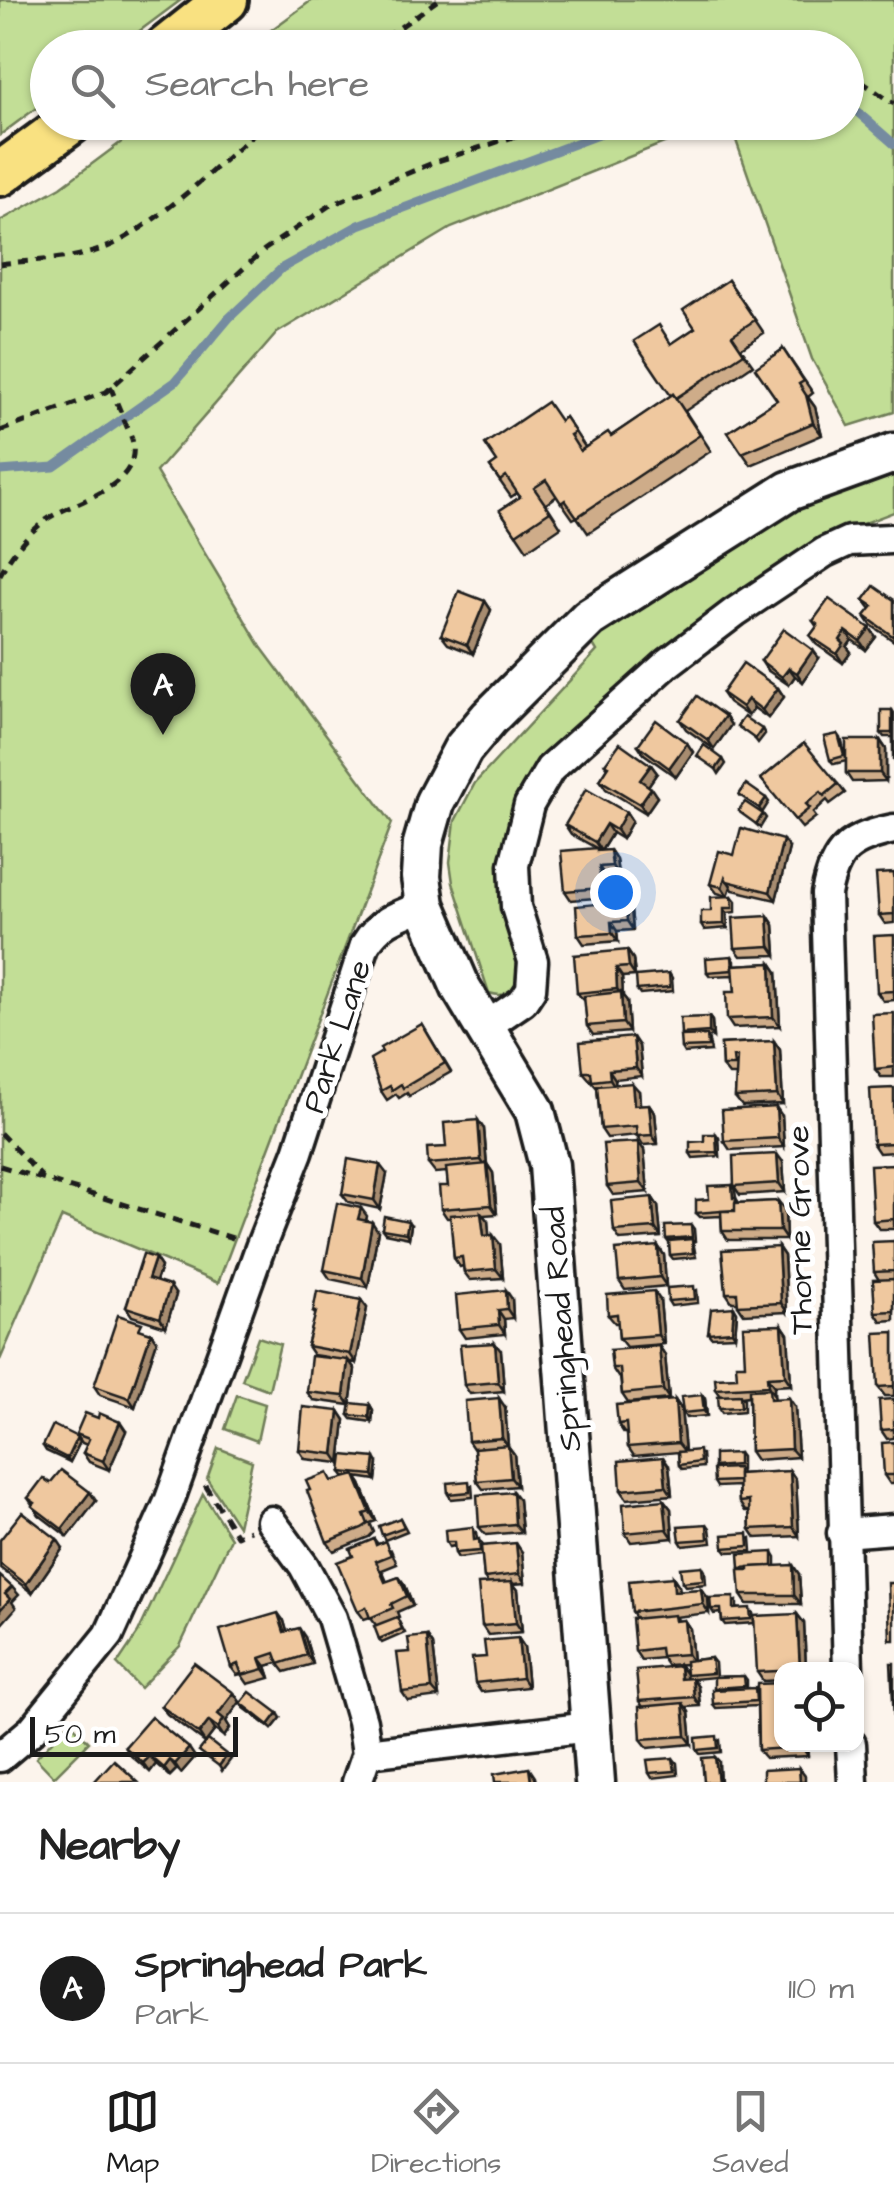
<!DOCTYPE html>
<style>
body{margin:0;font-family:"Architects Daughter",sans-serif;background:#f2f2f2;color:#222}
.controls{position:absolute;right:30px;bottom:30px;display:grid;overflow:hidden;border-radius:20px;box-shadow:0 2px 8px #0004}
.controls button{width:90px;height:90px;display:grid;place-items:center;padding:0;border:0;border-bottom:2px solid #e0e0e0;background:#fff;color:#222;font:50px sans-serif}
.scale{position:absolute;left:30px;bottom:25px;width:208px;box-sizing:border-box;padding-left:10px;border:5px solid #1c1c1c;border-top:0;font-size:28px;line-height:35px;white-space:nowrap;color:#1c1c1c;-webkit-text-stroke:8px #fff;paint-order:stroke}
.you{position:absolute;left:615px;top:892px;width:35px;height:35px;margin:-25px;border:8px solid #fff;border-radius:50%;background:#1a73e8;box-shadow:0 0 0 15px #1a73e833}
.badge{display:grid;place-items:center;width:65px;height:65px;border-radius:50%;background:#1c1c1c;color:#fff;font-size:32px;font-weight:700}
.pin{position:absolute;translate:-50% -82px;filter:drop-shadow(0 2px 5px #0008)}
.pin::after{content:'';position:absolute;top:52px;width:35px;height:30px;background:inherit;clip-path:polygon(0 0,100% 0,50% 100%)}
.list{margin:0;padding:0;list-style:none}
h2{display:flex;justify-content:space-between;align-items:center;height:130px;margin:0;padding:0 40px;font-size:42px}
h2 small{font-size:32px;font-weight:400;color:#767676}
.list li{display:grid;grid-template-columns:65px 1fr auto;gap:30px;align-items:center;box-sizing:border-box;height:150px;padding:0 40px;border-top:2px solid #e0e0e0}
.list b{display:block;font-size:38px;white-space:nowrap}
.list p{margin:0;font-size:32px;white-space:nowrap;color:#767676}
.list em{font-size:32px;font-style:normal;color:#767676}
.icon{flex:none;width:55px;height:55px;fill:none;stroke:currentColor;stroke-width:2;stroke-linecap:round;stroke-linejoin:round}
.map{position:relative;flex:none;width:894px;height:1782px;overflow:hidden}
.search{position:absolute;background:#fff;box-shadow:0 2px 8px #0004;left:30px;right:30px;top:30px;height:110px;display:flex;align-items:center;gap:25px;box-sizing:border-box;padding:0 35px;border-radius:55px;color:#767676;font-size:38px}
.sheet{height:280px;background:#fff}
nav{display:flex;justify-content:space-around;align-items:center;box-sizing:border-box;height:140px;border-top:2px solid #e0e0e0;background:#fff;font-size:28px;color:#767676}
nav a{display:grid;justify-items:center;gap:5px}
nav .on{color:#1c1c1c}
.map>svg:first-child{display:block}
</style>
<div class="map">
<svg width="894" height="1782" viewBox="0 0 894 1782">
<rect width="100%" height="100%" fill="#fcf4ec"/>
<filter id="ink" filterUnits="userSpaceOnUse"><feTurbulence type="fractalNoise" baseFrequency=".01" numOctaves="2"/><feDisplacementMap in="SourceGraphic" scale="20" xChannelSelector="R" yChannelSelector="G"/><feConvolveMatrix kernelMatrix="1 2 1 2 8 2 1 2 1" color-interpolation-filters="sRGB"/></filter>
<g filter="url(#ink)">
<!-- green -->
<g fill="#c2de96" stroke="#6f7d59" stroke-width="2.5">
<polygon points="0,0 181,0 118,47 48,48 47,100 0,135"/>
<polygon points="312,0 894,0 894,412 849,426 812,359 730,123 846,122 846,48 248,47"/>
<polygon points="147,123 714,123 451,228 277,333 156,472 261,647 392,823 218,1283 62,1217 0,1360 0,221 61,187"/>
<path d="M894,465V512L820,540L530,782L523,970C517,987 511,1000 489,993L453,883L450,862L455,821L475,783L597,651L591,641L706,560L826,491Z"/>
<polygon points="258,1337 280,1344 269,1390 242,1380"/>
<polygon points="237,1395 265,1404 257,1441 225,1429"/>
<polygon points="218,1448 252,1461 238,1526 207,1479"/>
<polygon points="203,1494 231,1538 180,1646 140,1688 117,1664 138,1633"/>
<polygon points="70,1722 89,1742 54,1777 36,1758"/>
</g>
<g fill="none" stroke-linecap="round" stroke-linejoin="round">
<!-- stream -->
<g stroke="#748ba0" stroke-width="9">
<polyline points="846,102 894,144"/>
<polyline points="0,471 54,467 175,382 229,318 282,268 359,225 632,122"/>
</g>
<!-- street casing -->
<g stroke="#1c1c1c" stroke-width="35">
<g id="street">
<polyline points="485,1027 523,1001 531,989 533,961 516,907 514,865 529,805 550,769 668,663 735,612 825,552 849,541 890,539"/>
<polyline points="271,1521 304,1566 332,1618 362,1721 367,1753 357,1782"/>
<polyline points="842,1533 894,1529"/>
<path d="M848,1670L826,894C835,849 850,838 894,829"/>
<polyline points="851,1744 853,1782"/>
<polyline points="367,1753 590,1727"/>
<path d="M0,1757L32,1730L109,1635L169,1502L260,1248L298,1152L365,945C379,921 399,915 425,905"/>
</g>
</g>
<!-- secondary casing -->
<g stroke="#1c1c1c" stroke-width="45">
<polyline id="secondary" points="595,1782 549,1165 535,1111 461,988 425,905 421,877 423,844 435,802 463,749 489,718 589,618 789,491 894,453"/>
</g>
<!-- primary casing -->
<g stroke="#1c1c1c" stroke-width="50">
<g id="primary">
<polyline points="166,48 226,0"/>
<polyline points="0,174 71,122"/>
</g>
</g>
<!-- path -->
<g stroke="#1c1c1c" stroke-width="5" stroke-dasharray="10 8" stroke-linecap="butt">
<polyline points="371,48 438,0"/>
<polyline points="846,71 894,104"/>
<path d="M0,264C39,259 78,261 114,244C161,221 226,158 267,122"/>
<polyline points="0,431 106,392 264,250 329,206 435,162 560,122"/>
<path d="M0,575C10,555 28,533 46,520C74,500 144,488 132,439"/>
<polyline points="0,1133 42,1177"/>
<polyline points="0,1166 236,1239"/>
<polyline points="205,1485 237,1536 250,1530"/>
</g>
<!-- street -->
<use href="#street" stroke="#fff" stroke-width="28"/>
<!-- secondary -->
<use href="#secondary" stroke="#fff" stroke-width="38"/>
<!-- primary -->
<use href="#primary" stroke="#f9e181" stroke-width="42"/>
<!-- path-bridge -->
<polyline stroke="#1c1c1c" stroke-width="5" stroke-dasharray="10 8" stroke-linecap="butt" points="110,386 132,439"/>
</g>
<!-- wall -->
<g fill="#ceac89" stroke="#1c1c1c" stroke-width="2.5">
<polygon points="728,280 764,333 741,348 753,365 685,411 711,451 588,533 577,517 573,519 557,496 546,504 561,527 527,550 500,510 520,497 517,493 511,497 490,467 565,417 585,447 611,436 671,396 672,344 695,328"/>
<polygon points="783,349 813,393 808,397 815,407 822,435 751,465 728,432 777,400"/>
<polygon points="864,600 894,600 894,641 871,625 865,616 871,609"/>
<polygon points="485,601 491,610 473,654 448,644 441,635"/>
<polygon points="813,621 870,628 876,637 866,650 852,640 847,647 851,652 843,663 816,644 810,636 817,627"/>
<polygon points="819,658 803,682 795,676 789,685 767,670 761,661"/>
<polygon points="778,688 784,697 768,718 754,708 748,716 728,702 722,693"/>
<polygon points="892,710 894,713 894,761 893,737 884,737 881,733"/>
<polygon points="725,716 731,725 714,749 686,729 680,720"/>
<polygon points="838,734 841,738 846,758 880,740 886,749 886,781 852,782 846,773 846,761 834,764 830,760"/>
<polygon points="687,743 693,752 676,777 644,754 638,745"/>
<polygon points="605,764 651,765 657,773 648,786 657,797 646,813 606,789 600,780 608,768"/>
<polygon points="761,779 838,784 845,793 830,804 827,800 813,813 816,817 802,828"/>
<polygon points="626,812 632,821 622,839 612,833 601,851 610,850 616,859 618,875 605,876 607,897 571,900 565,891 596,848 571,834 565,825"/>
<polygon points="789,848 776,900 733,890 731,886 728,896 717,893 710,884 734,855"/>
<polygon points="894,873 894,923 885,924 879,915"/>
<polygon points="732,896 736,901 736,912 727,913 728,928 704,930 701,925 711,911"/>
<polygon points="631,910 633,930 617,931 618,941 584,944 578,935"/>
<polygon points="768,916 774,925 776,955 741,956 735,948"/>
<polygon points="894,935 894,1000 883,1001 877,992"/>
<polygon points="627,950 633,959 635,976 622,977 623,996 627,1001 629,1032 593,1035 587,1026 585,1001 577,993"/>
<polygon points="732,956 735,961 735,965 771,963 777,972 780,1026 733,1028 727,1019 735,992 734,975 710,976 707,972"/>
<polygon points="669,973 672,978 673,991 640,994 637,990"/>
<polygon points="894,1013 894,1077 881,1077 875,1069"/>
<polygon points="709,1017 712,1021 713,1037 708,1037 711,1051 684,1053 681,1048 682,1036 681,1034"/>
<polygon points="422,1024 451,1072 409,1096 407,1093 399,1098 396,1094 387,1100 381,1091 382,1052"/>
<polygon points="774,1041 780,1050 783,1104 742,1106 735,1097 736,1075 729,1075 722,1066 721,1044"/>
<polygon points="639,1046 642,1076 615,1079 615,1084 639,1091 640,1105 649,1104 655,1113 658,1144 643,1145 637,1135 607,1138 601,1129 597,1088 583,1072"/>
<polygon points="894,1088 894,1152 879,1153 873,1144"/>
<polygon points="782,1116 784,1147 730,1150 724,1141"/>
<polygon points="484,1129 487,1164 493,1173 497,1214 483,1215 488,1221 489,1235 500,1244 503,1278 470,1280 464,1272 463,1266 460,1267 454,1258 451,1218 447,1218 441,1209 448,1186 447,1172 435,1173 428,1164 446,1147"/>
<polygon points="716,1134 719,1138 720,1156 693,1158 690,1153"/>
<polygon points="644,1150 648,1192 613,1195 607,1186"/>
<polygon points="783,1162 785,1192 740,1195 734,1186"/>
<polygon points="894,1164 894,1229 879,1229 873,1221"/>
<polygon points="387,1174 380,1209 348,1202 342,1194"/>
<polygon points="732,1185 735,1190 736,1198 739,1203 778,1201 785,1210 786,1240 728,1240 722,1231 721,1216 700,1217 696,1213 709,1199"/>
<polygon points="652,1197 658,1206 661,1237 620,1240 614,1231"/>
<polygon points="367,1216 366,1221 378,1231 368,1287 330,1279 324,1270"/>
<polygon points="411,1225 409,1238 385,1233 382,1229"/>
<polygon points="691,1225 694,1229 695,1241 693,1241 696,1257 673,1259 670,1255 669,1243 666,1239"/>
<polygon points="894,1241 894,1320 881,1321 875,1312 879,1280 874,1272"/>
<polygon points="658,1246 664,1255 666,1286 625,1290 619,1281"/>
<polygon points="778,1247 784,1256 787,1312 744,1314 738,1305 738,1302 732,1302 726,1293"/>
<polygon points="155,1258 161,1267 156,1281 176,1295 166,1327 132,1316 126,1307"/>
<polygon points="697,1290 698,1303 671,1306 668,1301"/>
<polygon points="512,1299 513,1318 504,1319 505,1334 465,1338 459,1329"/>
<polygon points="361,1300 367,1308 356,1363 350,1362 355,1369 350,1405 313,1400 307,1392 326,1357 313,1355 307,1346 316,1315 313,1312"/>
<polygon points="660,1300 664,1344 626,1347 619,1338 618,1323 615,1323 608,1315"/>
<polygon points="734,1307 737,1312 735,1336 711,1337 708,1333"/>
<polygon points="782,1325 788,1334 791,1385 774,1386 774,1395 775,1399 795,1407 798,1457 756,1460 750,1451 749,1396 742,1397 744,1399 744,1411 722,1413 719,1408 721,1396 716,1389 737,1377 745,1364"/>
<polygon points="148,1332 151,1333 157,1341 135,1407 100,1395 94,1386"/>
<polygon points="894,1332 894,1396 885,1396 878,1387"/>
<polygon points="659,1346 665,1355 669,1399 628,1403 622,1394 620,1377 618,1377 612,1368"/>
<polygon points="501,1351 504,1391 470,1394 464,1385"/>
<polygon points="705,1399 707,1416 686,1418 683,1413"/>
<polygon points="894,1399 894,1438 887,1439 881,1430"/>
<polygon points="675,1400 681,1409 685,1451 702,1454 703,1467 682,1469 679,1465 678,1452 634,1456 628,1447 627,1433 624,1433 618,1424"/>
<polygon points="370,1405 373,1410 372,1422 352,1419 349,1415"/>
<polygon points="505,1407 508,1446 514,1454 517,1486 483,1489 477,1481 474,1450 468,1441"/>
<polygon points="339,1411 345,1420 340,1463 305,1459 299,1450"/>
<polygon points="98,1418 126,1431 109,1470 89,1462 83,1453 87,1445 82,1443 76,1434"/>
<polygon points="77,1437 80,1442 70,1462 46,1451 43,1446"/>
<polygon points="894,1442 894,1484 890,1484 884,1475"/>
<polygon points="738,1453 741,1457 741,1470 740,1470 741,1474 790,1471 796,1480 799,1536 756,1538 750,1529 749,1511 745,1511 739,1502 738,1486 717,1487 714,1482 716,1469 714,1467"/>
<polygon points="378,1463 376,1480 356,1477 361,1484 376,1521 370,1523 374,1532 369,1537 334,1551 327,1542 334,1481 350,1477 344,1476 341,1472"/>
<polygon points="669,1466 672,1495 627,1499 621,1490"/>
<polygon points="50,1483 96,1501 68,1537 39,1515 28,1498"/>
<polygon points="472,1485 473,1497 451,1499 448,1494"/>
<polygon points="519,1500 522,1532 486,1535 479,1527"/>
<polygon points="664,1500 671,1509 673,1538 631,1542 625,1533"/>
<polygon points="400,1518 407,1531 385,1540 382,1535"/>
<polygon points="707,1524 710,1528 712,1543 683,1546 680,1541"/>
<polygon points="476,1532 477,1539 482,1543 483,1546 522,1552 525,1583 513,1584 518,1590 522,1632 488,1635 482,1626 488,1584 484,1578 482,1555 458,1558 455,1553 454,1546 449,1547 446,1542"/>
<polygon points="751,1538 752,1551 727,1552 724,1548"/>
<polygon points="374,1539 378,1544 391,1550 397,1564 382,1570 387,1582 399,1577 405,1585 413,1605 397,1612 399,1617 397,1618 405,1633 382,1643 379,1639 376,1625 370,1617 364,1619 358,1611 353,1556"/>
<polygon points="0,1540 63,1548 32,1593 0,1568"/>
<polygon points="773,1552 776,1557 776,1566 799,1574 801,1604 747,1604 741,1595 741,1570 740,1568"/>
<polygon points="702,1566 705,1571 706,1584 685,1586 682,1582"/>
<polygon points="673,1577 679,1586 680,1591 701,1589 708,1598 709,1613 675,1617 678,1621 684,1620 690,1629 693,1660 711,1658 715,1663 716,1677 744,1676 747,1680 747,1689 755,1688 757,1690 782,1744 807,1744 808,1756 765,1758 758,1750 757,1706 716,1708 713,1704 716,1690 714,1677 693,1679 698,1687 700,1706 685,1707 689,1712 692,1744 648,1748 641,1739 643,1707 639,1701 680,1666 686,1674 685,1664 667,1665 662,1658 641,1660 635,1651 636,1619 632,1612"/>
<polygon points="737,1601 737,1608 753,1612 754,1623 725,1625 722,1621 721,1613 714,1614 711,1609"/>
<polygon points="797,1614 804,1623 806,1670 782,1670 782,1680 763,1681 757,1672"/>
<polygon points="284,1621 287,1632 305,1637 313,1664 285,1672 278,1663 266,1666 270,1678 248,1684 241,1674 237,1675 231,1667"/>
<polygon points="427,1636 433,1645 439,1697 408,1701 402,1692 410,1652"/>
<polygon points="518,1638 524,1647 528,1687 481,1692 475,1683 486,1657"/>
<polygon points="234,1693 240,1702 226,1721 230,1728 224,1737 215,1730 205,1743 167,1714 161,1706"/>
<polygon points="241,1703 281,1718 272,1729 244,1708"/>
<polygon points="720,1740 721,1752 700,1754 697,1750"/>
<polygon points="125,1747 195,1757 181,1773 177,1769 170,1776 156,1764 150,1772 131,1756"/>
<polygon points="673,1758 677,1763 678,1775 652,1778 649,1773"/>
</g>
<!-- shaded-wall -->
<g fill="#a78c6f" stroke="#1c1c1c" stroke-width="2.5">
<polygon points="806,395 815,407 822,435 813,423"/>
<polygon points="485,601 491,610 473,654 467,645"/>
<polygon points="870,628 876,637 866,650 860,641"/>
<polygon points="846,631 852,640 847,647 851,652 843,663 837,654 840,640"/>
<polygon points="813,650 819,658 803,682 797,673"/>
<polygon points="789,668 795,676 789,685 782,677"/>
<polygon points="778,688 784,697 768,718 762,710"/>
<polygon points="748,699 754,708 748,716 742,707"/>
<polygon points="725,716 731,725 714,749 708,740"/>
<polygon points="762,729 765,734 758,743 755,739"/>
<polygon points="880,740 886,749 886,781 880,773"/>
<polygon points="687,743 693,752 676,777 669,768"/>
<polygon points="723,759 726,764 719,774 716,769"/>
<polygon points="651,765 657,773 646,789 640,780"/>
<polygon points="651,788 657,797 646,813 640,804"/>
<polygon points="766,798 769,802 762,813 759,808"/>
<polygon points="626,812 632,821 622,839 616,830"/>
<polygon points="763,814 766,818 760,828 756,824"/>
<polygon points="606,824 612,833 601,851 595,842"/>
<polygon points="783,840 789,848 776,900 770,892"/>
<polygon points="610,850 616,859 618,875 612,866"/>
<polygon points="599,867 605,876 607,897 601,888"/>
<polygon points="725,877 731,886 728,896 722,887"/>
<polygon points="625,901 631,910 633,930 627,921"/>
<polygon points="724,908 727,913 728,928 724,924"/>
<polygon points="768,916 774,925 776,955 770,946"/>
<polygon points="611,922 617,931 618,941 612,933"/>
<polygon points="627,950 633,959 635,976 629,967"/>
<polygon points="771,963 777,972 780,1026 773,1017"/>
<polygon points="616,968 622,977 623,996 627,1001 629,1032 623,1023 621,994 617,989"/>
<polygon points="709,1017 712,1021 713,1037 709,1032"/>
<polygon points="633,1037 639,1046 642,1076 636,1068"/>
<polygon points="774,1041 780,1050 783,1104 777,1095"/>
<polygon points="609,1070 615,1079 616,1088 610,1079"/>
<polygon points="632,1083 639,1091 641,1114 634,1105"/>
<polygon points="649,1104 655,1113 658,1144 652,1135"/>
<polygon points="776,1107 782,1116 784,1147 778,1138"/>
<polygon points="478,1120 484,1129 487,1169 481,1160"/>
<polygon points="716,1134 719,1138 720,1156 717,1152"/>
<polygon points="638,1142 644,1150 648,1192 641,1183"/>
<polygon points="777,1154 783,1162 785,1192 779,1183"/>
<polygon points="487,1164 493,1173 497,1214 491,1205"/>
<polygon points="380,1165 387,1174 380,1209 374,1200"/>
<polygon points="652,1197 658,1206 661,1237 655,1228"/>
<polygon points="778,1201 785,1210 786,1240 780,1231"/>
<polygon points="361,1208 367,1216 364,1228 358,1219"/>
<polygon points="481,1213 488,1221 490,1245 484,1236"/>
<polygon points="408,1221 411,1225 409,1238 406,1233"/>
<polygon points="372,1222 378,1231 368,1287 362,1278"/>
<polygon points="493,1235 500,1244 503,1278 496,1269"/>
<polygon points="658,1246 664,1255 666,1286 660,1277"/>
<polygon points="778,1247 784,1256 787,1312 781,1303"/>
<polygon points="155,1258 161,1267 154,1287 148,1279"/>
<polygon points="170,1286 176,1295 166,1327 160,1318"/>
<polygon points="506,1290 512,1299 513,1318 507,1309"/>
<polygon points="654,1291 660,1300 664,1344 658,1335"/>
<polygon points="361,1300 367,1308 356,1363 350,1354"/>
<polygon points="734,1307 737,1312 735,1336 732,1331"/>
<polygon points="498,1310 504,1319 505,1334 499,1325"/>
<polygon points="782,1325 788,1334 791,1385 785,1376"/>
<polygon points="151,1333 157,1341 135,1407 129,1398"/>
<polygon points="495,1343 501,1351 504,1391 498,1382"/>
<polygon points="659,1346 665,1355 669,1399 663,1390"/>
<polygon points="348,1360 355,1369 350,1405 344,1396"/>
<polygon points="767,1377 774,1386 774,1395 768,1386"/>
<polygon points="702,1395 705,1399 707,1416 704,1411"/>
<polygon points="499,1398 505,1407 508,1446 514,1454 517,1486 511,1478 508,1447 502,1438"/>
<polygon points="789,1398 795,1407 798,1457 791,1449"/>
<polygon points="675,1400 681,1409 685,1452 678,1443"/>
<polygon points="370,1405 373,1410 372,1422 369,1417"/>
<polygon points="339,1411 345,1420 340,1463 334,1454"/>
<polygon points="120,1422 126,1431 109,1470 103,1461"/>
<polygon points="77,1437 80,1442 70,1462 67,1458"/>
<polygon points="663,1457 669,1466 672,1495 666,1486"/>
<polygon points="375,1458 378,1463 376,1480 373,1475"/>
<polygon points="790,1471 796,1480 799,1536 793,1527"/>
<polygon points="355,1475 361,1484 376,1521 370,1512"/>
<polygon points="90,1492 96,1501 68,1537 62,1529"/>
<polygon points="513,1492 519,1500 522,1532 515,1524"/>
<polygon points="664,1500 671,1509 673,1538 667,1529"/>
<polygon points="57,1539 63,1548 32,1593 26,1584"/>
<polygon points="516,1543 522,1552 525,1583 519,1574"/>
<polygon points="793,1565 799,1574 801,1604 794,1595"/>
<polygon points="399,1577 405,1585 413,1605 407,1596"/>
<polygon points="673,1577 679,1586 680,1600 674,1591"/>
<polygon points="512,1582 518,1590 522,1632 516,1623"/>
<polygon points="12,1587 19,1595 12,1602 16,1608 0,1626 0,1610 5,1594"/>
<polygon points="701,1589 708,1598 709,1613 703,1604"/>
<polygon points="278,1613 284,1621 290,1641 284,1632"/>
<polygon points="797,1614 804,1623 806,1670 800,1670"/>
<polygon points="684,1620 690,1629 693,1663 687,1654"/>
<polygon points="299,1628 305,1637 313,1664 307,1655"/>
<polygon points="427,1636 433,1645 439,1697 432,1689"/>
<polygon points="518,1638 524,1647 528,1687 522,1678"/>
<polygon points="260,1658 266,1666 270,1678 264,1669"/>
<polygon points="680,1666 686,1674 687,1688 681,1679"/>
<polygon points="692,1678 698,1687 700,1706 694,1697"/>
<polygon points="234,1693 240,1702 226,1721 230,1728 224,1737 218,1728 218,1714"/>
<polygon points="683,1703 689,1712 692,1744 686,1736"/>
<polygon points="278,1713 281,1718 272,1729 269,1725"/>
<polygon points="209,1721 215,1730 205,1743 199,1734"/>
<polygon points="802,1744 807,1744 808,1756 802,1747"/>
<polygon points="189,1748 195,1757 181,1773 175,1764"/>
<polygon points="227,1755 231,1759 222,1771 219,1766"/>
<polygon points="150,1756 156,1764 150,1772 143,1763"/>
<polygon points="715,1757 719,1761 720,1782 718,1782"/>
<polygon points="170,1760 177,1769 170,1776 164,1768"/>
<polygon points="529,1768 535,1777 536,1782 531,1782"/>
<polygon points="799,1768 805,1776 805,1782 800,1782"/>
</g>
<!-- building -->
<g fill="#efc89f" stroke="#1c1c1c" stroke-width="2.5">
<polygon points="728,280 755,320 732,335 744,353 676,398 673,394 671,396 634,341 659,325 671,344 695,328 683,310"/>
<polygon points="783,349 804,381 799,384 806,395 813,423 742,453 728,432 777,400 755,368"/>
<polygon points="673,394 700,435 577,517 565,500 561,503 546,480 534,488 550,511 516,534 500,510 520,497 506,476 500,481 490,467 497,462 485,444 547,402 560,421 565,417 575,432 570,435 580,451 608,432 611,436"/>
<polygon points="874,586 894,600 894,637 865,616 873,606 864,600"/>
<polygon points="459,591 485,601 467,645 441,635"/>
<polygon points="829,599 870,628 860,641 846,631 840,640 844,644 837,654 810,636 818,625 813,621"/>
<polygon points="784,629 813,650 797,673 789,668 782,677 761,661"/>
<polygon points="743,663 778,688 762,710 748,699 742,707 722,693"/>
<polygon points="697,696 725,716 708,740 680,720"/>
<rect x="881" y="710" width="11" height="23"/>
<polygon points="744,717 762,729 755,739 737,726"/>
<polygon points="656,720 687,743 669,768 638,745"/>
<rect x="893" y="725" width="1" height="34"/>
<polygon points="838,734 844,756 830,760 824,737"/>
<rect x="846" y="740" width="34" height="33"/>
<polygon points="620,743 651,765 640,780 651,788 640,804 600,780 609,766 605,764"/>
<polygon points="804,743 838,784 824,796 821,792 806,804 810,808 795,820 761,779"/>
<polygon points="704,745 723,759 716,769 697,756"/>
<polygon points="746,784 766,798 759,808 739,795"/>
<polygon points="586,789 626,812 616,830 606,824 595,842 565,825"/>
<polygon points="745,802 763,814 756,824 738,811"/>
<polygon points="741,828 783,840 770,892 727,881 725,877 722,887 710,884 719,851 734,855"/>
<polygon points="597,848 597,851 610,850 612,866 599,867 601,888 565,891 561,851"/>
<polygon points="894,873 894,914 879,915 876,874"/>
<polygon points="732,896 733,908 724,908 724,924 701,925 701,911 711,911 711,897"/>
<polygon points="625,901 627,921 611,922 612,933 578,935 576,906"/>
<polygon points="768,916 770,946 735,948 733,918"/>
<polygon points="894,935 894,991 877,992 874,936"/>
<polygon points="627,950 629,967 616,968 617,989 577,993 574,955"/>
<polygon points="732,956 733,970 707,972 706,958"/>
<polygon points="771,963 773,1017 727,1019 726,992 735,992 733,965"/>
<polygon points="669,973 670,987 637,990 636,976"/>
<polygon points="621,992 623,1023 587,1026 584,996"/>
<polygon points="894,1013 894,1067 875,1069 872,1014"/>
<polygon points="709,1017 709,1032 681,1034 680,1018"/>
<polygon points="422,1024 445,1063 403,1088 401,1084 392,1090 390,1086 381,1091 370,1059 382,1052 380,1048"/>
<polygon points="707,1035 708,1047 681,1048 680,1036"/>
<polygon points="633,1037 636,1068 609,1070 610,1079 592,1081 591,1072 583,1072 580,1042"/>
<polygon points="774,1041 777,1095 735,1097 737,1057 733,1057 734,1066 722,1066 721,1044"/>
<polygon points="632,1083 634,1105 649,1104 652,1135 637,1136 636,1126 601,1129 597,1086"/>
<polygon points="894,1088 894,1143 873,1144 870,1089"/>
<polygon points="776,1107 778,1138 724,1141 722,1110"/>
<polygon points="478,1120 481,1160 428,1164 427,1148 446,1147 444,1123"/>
<polygon points="704,1134 716,1134 717,1152 690,1153 690,1142 704,1141"/>
<polygon points="638,1142 641,1183 607,1186 603,1144"/>
<polygon points="777,1154 779,1183 734,1186 733,1156"/>
<polygon points="348,1159 380,1165 374,1200 342,1194"/>
<polygon points="487,1164 491,1205 441,1209 439,1186 448,1186 446,1168"/>
<polygon points="894,1164 894,1219 873,1221 870,1165"/>
<polygon points="732,1185 733,1198 736,1198 735,1210 696,1213 696,1200 709,1199 708,1186"/>
<polygon points="652,1197 655,1228 614,1231 611,1201"/>
<polygon points="778,1201 780,1231 722,1231 721,1211 735,1211 735,1203"/>
<polygon points="337,1203 361,1208 358,1219 372,1222 362,1278 324,1270"/>
<polygon points="481,1213 484,1236 493,1235 496,1269 464,1272 462,1257 454,1258 450,1215"/>
<polygon points="384,1216 408,1221 406,1233 382,1229"/>
<polygon points="691,1225 692,1237 666,1239 665,1226"/>
<polygon points="692,1239 693,1253 670,1255 669,1241"/>
<polygon points="894,1241 894,1271 874,1272 872,1242"/>
<polygon points="658,1246 660,1277 619,1281 616,1250"/>
<polygon points="778,1247 781,1303 738,1305 737,1293 726,1293 722,1250"/>
<polygon points="143,1254 155,1258 148,1279 170,1286 160,1318 126,1307"/>
<polygon points="894,1279 894,1311 875,1312 873,1280"/>
<polygon points="694,1286 695,1299 668,1301 667,1288"/>
<polygon points="506,1290 507,1309 498,1310 499,1325 459,1329 456,1295"/>
<polygon points="317,1291 361,1300 350,1354 307,1346 316,1312 313,1312"/>
<polygon points="654,1291 658,1335 619,1338 617,1314 608,1315 607,1295"/>
<polygon points="734,1307 732,1331 708,1333 711,1309"/>
<polygon points="118,1315 142,1323 139,1329 151,1333 129,1398 94,1386"/>
<polygon points="782,1325 785,1376 767,1377 768,1386 716,1389 715,1378 737,1377 736,1364 745,1364 743,1326"/>
<polygon points="894,1332 894,1386 878,1387 875,1333"/>
<polygon points="495,1343 498,1382 464,1385 460,1345"/>
<polygon points="659,1346 663,1390 622,1394 620,1368 612,1368 610,1350"/>
<polygon points="311,1356 348,1360 344,1396 307,1392"/>
<polygon points="769,1389 770,1399 789,1398 791,1449 750,1451 749,1390"/>
<polygon points="702,1395 704,1411 683,1413 681,1397"/>
<polygon points="740,1395 741,1407 719,1408 718,1396"/>
<polygon points="499,1398 502,1438 468,1441 465,1401"/>
<polygon points="894,1399 894,1429 881,1430 879,1400"/>
<polygon points="675,1400 678,1443 628,1447 626,1423 618,1424 616,1405"/>
<polygon points="351,1403 370,1405 369,1417 349,1415"/>
<polygon points="303,1407 339,1411 334,1454 299,1450"/>
<polygon points="85,1413 98,1418 99,1413 120,1422 103,1461 83,1453 89,1439 76,1434"/>
<polygon points="53,1425 77,1437 67,1458 43,1446"/>
<polygon points="894,1442 894,1475 884,1475 882,1443"/>
<polygon points="508,1445 511,1478 477,1481 474,1448"/>
<polygon points="699,1450 700,1462 679,1465 678,1452"/>
<polygon points="738,1453 738,1465 714,1467 714,1454"/>
<polygon points="343,1455 375,1458 373,1475 341,1472"/>
<polygon points="663,1457 666,1486 621,1490 619,1461"/>
<polygon points="738,1468 738,1481 714,1482 713,1469"/>
<polygon points="61,1470 90,1492 62,1529 32,1506 35,1503 28,1498 43,1478 50,1483"/>
<polygon points="790,1471 793,1527 750,1529 749,1501 739,1502 738,1474"/>
<polygon points="328,1473 332,1481 355,1475 370,1512 364,1514 368,1524 362,1528 327,1542 307,1491 310,1490 306,1481"/>
<polygon points="469,1481 470,1492 448,1494 447,1483"/>
<polygon points="513,1492 515,1524 479,1527 477,1495"/>
<polygon points="664,1500 667,1529 625,1533 623,1504"/>
<polygon points="22,1512 57,1539 26,1584 0,1564 0,1540"/>
<polygon points="400,1518 404,1527 382,1535 379,1526"/>
<polygon points="707,1524 708,1539 680,1541 678,1526"/>
<polygon points="473,1527 474,1540 479,1539 480,1551 455,1553 454,1542 446,1542 445,1530"/>
<polygon points="748,1533 749,1546 724,1548 723,1535"/>
<polygon points="374,1539 376,1545 385,1541 391,1555 376,1561 385,1582 399,1577 407,1596 391,1604 393,1608 370,1618 366,1607 358,1611 337,1562 353,1556 350,1549"/>
<polygon points="516,1543 519,1574 484,1578 481,1546"/>
<polygon points="773,1552 773,1566 740,1568 739,1554"/>
<polygon points="793,1565 794,1595 741,1595 739,1570 749,1570 749,1567"/>
<polygon points="702,1566 703,1580 682,1582 680,1568"/>
<polygon points="0,1576 12,1587 5,1594 10,1599 0,1610"/>
<polygon points="673,1577 674,1591 701,1589 703,1604 632,1612 629,1581"/>
<polygon points="512,1582 516,1623 482,1626 478,1584"/>
<polygon points="888,1583 894,1583 894,1640 890,1640"/>
<polygon points="734,1597 734,1609 750,1608 751,1619 722,1621 721,1609 711,1609 710,1598"/>
<polygon points="278,1613 284,1632 299,1628 307,1655 279,1664 275,1653 260,1658 264,1669 242,1675 238,1664 231,1667 220,1630"/>
<polygon points="797,1614 800,1670 757,1672 754,1616"/>
<polygon points="674,1615 675,1621 684,1620 687,1654 661,1656 660,1648 635,1651 632,1619"/>
<polygon points="397,1617 402,1629 379,1639 374,1626"/>
<polygon points="427,1636 432,1689 402,1692 397,1653 410,1652 408,1638"/>
<polygon points="518,1638 522,1678 475,1683 472,1658 486,1657 484,1641"/>
<polygon points="711,1658 713,1673 686,1675 685,1661"/>
<polygon points="194,1663 234,1693 218,1714 224,1719 218,1728 209,1721 199,1734 161,1706"/>
<polygon points="891,1663 894,1663 894,1720"/>
<polygon points="680,1666 681,1679 692,1678 694,1697 639,1701 636,1670"/>
<polygon points="744,1676 745,1686 714,1688 714,1677"/>
<polygon points="782,1683 782,1744 802,1744 802,1747 758,1750 757,1684"/>
<polygon points="755,1688 756,1701 713,1704 712,1690"/>
<polygon points="250,1692 278,1713 269,1725 241,1703"/>
<polygon points="683,1703 686,1736 641,1739 639,1707"/>
<polygon points="151,1717 189,1748 175,1764 170,1760 164,1768 150,1756 143,1763 125,1747"/>
<polygon points="717,1736 718,1748 697,1750 696,1738"/>
<polygon points="208,1740 227,1755 219,1766 199,1751"/>
<polygon points="715,1757 718,1782 704,1782 702,1758"/>
<polygon points="673,1758 675,1771 649,1773 647,1760"/>
<polygon points="114,1760 138,1782 94,1782"/>
<polygon points="529,1768 531,1782 495,1782 494,1774"/>
<polygon points="799,1768 800,1782 763,1782 763,1770"/>
</g>
</g>
<g text-anchor="middle" stroke-width="10" stroke-linejoin="round" paint-order="stroke">
<!-- street labels -->
<g font-size="32" fill="#1c1c1c" stroke="#fff">
<text transform="translate(336 1036) rotate(-72)" y="11">Park Lane</text>
<text transform="translate(799 1230) rotate(-91)" y="11">Thorne Grove</text>
<text transform="translate(561 1329) rotate(-94)" y="11">Springhead Road</text>
</g>
</g>
</svg>
<div class="controls">
<button><svg class="icon" aria-label="locate" viewBox="0 0 24 24"><circle cx="12" cy="12" r="6"/><path d="M12 2v4M12 18v4M2 12h4M18 12h4"/></svg></button>
</div>
<div class="scale">50 m</div>
<div class="you"></div>
<div class="pin badge" style="left:163px;top:735px">A</div>
<div class="search"><svg class="icon" aria-label="search" viewBox="0 0 24 24"><circle cx="10" cy="10" r="6"/><path d="M15 15l6 6"/></svg>Search here</div>
</div>
<section class="sheet">
<h2>Nearby<small></small></h2>
<ul class="list">
<li><span class="badge">A</span><div><b>Springhead Park</b><p>Park</p></div><em>110 m</em></li>
</ul>
</section>
<nav>
<a class="on"><svg class="icon" aria-label="map" viewBox="0 0 24 24"><path d="M3 6l6-2 6 2 6-2v14l-6 2-6-2-6 2zM9 4v14M15 6v14"/></svg>Map</a>
<a><svg class="icon" aria-label="directions" viewBox="0 0 24 24"><path d="M12 3l9 9-9 9-9-9zM9 14v-3h6M13 9l2 2-2 2"/></svg>Directions</a>
<a><svg class="icon" aria-label="saved" viewBox="0 0 24 24"><path d="M7 4h10v16l-5-4-5 4z"/></svg>Saved</a>
</nav>
